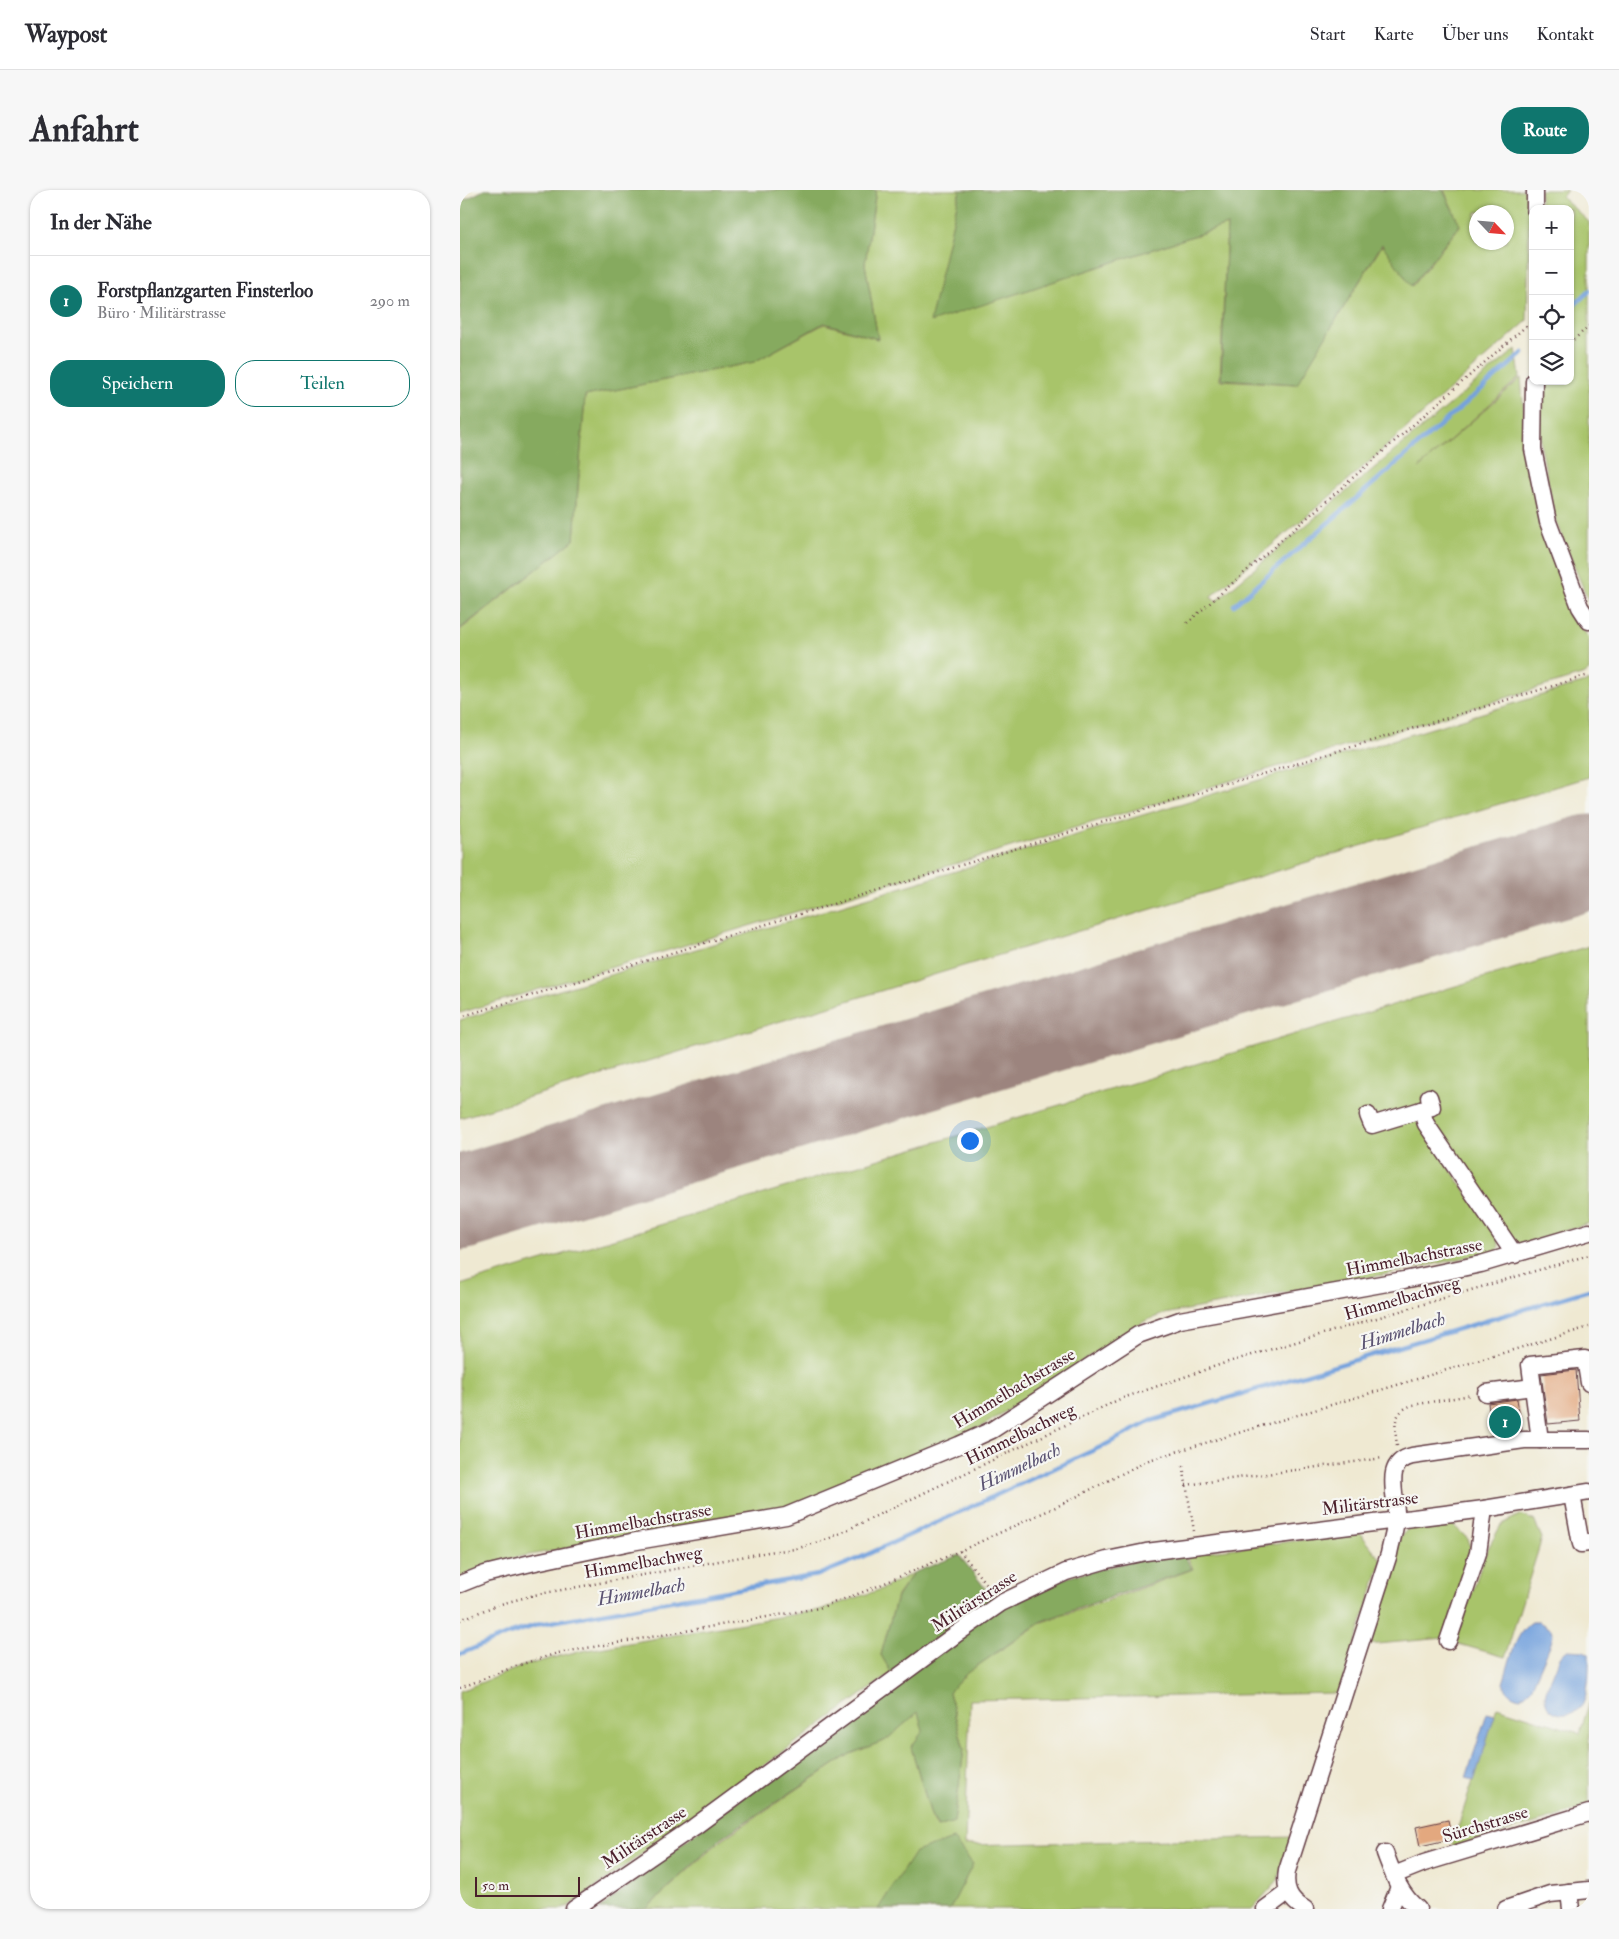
<!DOCTYPE html>
<html lang="de">
<meta charset="utf-8">
<style>
body{margin:0;font-family:"IM FELL Double Pica",serif;background:#f7f7f7;color:#2b2b33}
.controls{position:absolute;right:15px;top:15px;display:grid;overflow:hidden;border-radius:10px;box-shadow:0 1px 4px #0004}
.controls button{width:45px;height:45px;display:grid;place-items:center;padding:0;border:0;border-bottom:1px solid #e1e1e2;background:#fff;color:#2b2b33;font:25px sans-serif}
.compass{position:absolute;left:1009px;top:15px;width:45px;height:45px;border-radius:50%;background:#fff;box-shadow:0 1px 4px #0004;rotate:116deg}
.scale{position:absolute;left:15px;bottom:12px;width:105px;box-sizing:border-box;padding-left:5px;border:2px solid #4a1f2b;border-top:0;font-size:14px;line-height:18px;white-space:nowrap;color:#4a1f2b;-webkit-text-stroke:4px #f6f6f2;paint-order:stroke}
.you{position:absolute;left:509px;top:950px;width:18px;height:18px;margin:-12px;border:4px solid #fff;border-radius:50%;background:#1a73e8;box-shadow:0 0 0 8px #1a73e833}
.badge{display:grid;place-items:center;width:32px;height:32px;border-radius:50%;background:#0f766e;color:#fff;font-size:16px;font-weight:700}
.pin{position:absolute;translate:-50% -50%;border:2px solid #fff;box-shadow:0 1px 5px #0006}
.list{margin:0;padding:0;list-style:none}
h2{display:flex;justify-content:space-between;align-items:center;height:65px;margin:0;padding:0 20px;font-size:21px}
h2 small{font-size:16px;font-weight:400;color:#7c7c81}
.list li{display:grid;grid-template-columns:32px 1fr auto;gap:15px;align-items:center;box-sizing:border-box;height:90px;padding:0 20px;border-top:1px solid #e1e1e2}
.list b{display:block;font-size:19px;white-space:nowrap}
.list p{margin:0;font-size:16px;white-space:nowrap;color:#7c7c81}
.list em{font-size:16px;font-style:normal;color:#7c7c81}
.actions{display:flex;gap:10px;padding:15px 20px}
.actions a{flex:1;padding:11px 0;border:1px solid #0f766e;border-radius:20px;text-align:center;font-size:18px;color:#0f766e}
.actions .main{background:#0f766e;color:#fff}
.icon{flex:none;width:28px;height:28px;fill:none;stroke:currentColor;stroke-width:2;stroke-linecap:round;stroke-linejoin:round}
.map{position:relative;flex:none;width:1129px;height:1719px;overflow:hidden;border-radius:20px}
header{display:flex;align-items:center;gap:30px;box-sizing:border-box;height:70px;padding:0 25px;background:#fff;border-bottom:1px solid #e1e1e2}
header strong{font-size:24px}
nav{display:flex;gap:28px;margin-inline-start:auto;font-size:18px}
.intro{display:flex;align-items:center;justify-content:space-between;box-sizing:border-box;height:120px;padding:0 30px}
h1{margin:0;font-size:35px}
.button{padding:12px 22px;border-radius:20px;background:#0f766e;color:#fff;font-size:18px;font-weight:700}
main{display:flex;gap:30px;padding:0 30px}
aside{flex:1;background:#fff;border-radius:20px;box-shadow:0 1px 4px #0004}
.map>svg:first-child{display:block}
</style>
<header>
<strong>Waypost</strong>
<nav><a>Start</a><a>Karte</a><a>Über uns</a><a>Kontakt</a></nav>
</header>
<div class="intro"><h1>Anfahrt</h1><a class="button">Route</a></div>
<main>
<aside>
<h2>In der Nähe<small></small></h2>
<ul class="list">
<li><span class="badge">1</span><div><b>Forstpflanzgarten Finsterloo</b><p>Büro · Militärstrasse</p></div><em>290 m</em></li>
</ul>
<div class="actions"><a class="main">Speichern</a><a>Teilen</a></div>
</aside>
<div class="map">
<svg width="1129" height="1719" viewBox="0 0 1129 1719">
<rect width="100%" height="100%" fill="#f6f6f2"/>
<filter id="ink" filterUnits="userSpaceOnUse"><feTurbulence type="fractalNoise" baseFrequency=".02" numOctaves="2"/><feDisplacementMap in="SourceGraphic" scale="10" xChannelSelector="R" yChannelSelector="G"/><feConvolveMatrix kernelMatrix="1 2 1 2 8 2 1 2 1" color-interpolation-filters="sRGB"/></filter>
<filter id="wash" filterUnits="userSpaceOnUse"><feTurbulence type="fractalNoise" baseFrequency=".0096" numOctaves="4" result="noise"/><feDisplacementMap in="SourceGraphic" scale="20" xChannelSelector="R" yChannelSelector="G"/><feGaussianBlur stdDeviation="1.12" result="paint"/><feColorMatrix in="noise" values="0 0 0 0 0 0 0 0 0 0 0 0 0 0 0 0 0 1.4 0 .05"/><feComposite in="paint" operator="in"/></filter>
<g filter="url(#wash)">
<rect width="100%" height="100%" fill="#efe9d2"/>
<!-- green -->
<g fill="#a8c46b" stroke="#79724b" fill-rule="evenodd">
<path d="M416,0H500L471,131L767,35L760,190L836,194L923,54L952,96L1000,36L984,0H1070L1067,131L867,309L750,407L756,411L1056,159L1060,187L959,278L1061,188L1067,259L1083,333L1107,413L1129,449V481L1125,484L0,823V440L114,350L125,206L294,172L364,134L418,149L405,74ZM1016,22H1046V52H1016Z"/>
<polygon points="1080,0 1107,0 1102,7 1129,32 1129,412 1096,332 1081,257 1078,191 1110,191 1110,19 1080,19"/>
<polygon points="1129,491 1129,587 0,928 0,830"/>
<polygon points="1129,756 1129,1033 1063,1054 1052,1053 968,927 972,921 981,916 975,902 963,905 965,915 918,928 901,925 905,939 955,928 1036,1045 1039,1055 1037,1061 922,1085 704,1124 685,1131 670,1140 523,1236 347,1312 308,1323 58,1367 26,1376 0,1387 0,1095"/>
<polygon points="1059,1325 1074,1330 1082,1348 1045,1467 995,1453 1026,1362 1041,1335"/>
<polygon points="954,1333 991,1333 1008,1349 1012,1363 984,1448 906,1455 940,1347"/>
<polygon points="900,1343 922,1371 879,1503 510,1510 505,1655 832,1647 818,1690 792,1719 186,1719 261,1650 390,1564 426,1550 458,1522 464,1542 451,1557 471,1625 477,1637 494,1632 504,1559 489,1502 508,1482 582,1432 649,1410 733,1379 726,1364"/>
<polygon points="453,1383 437,1406 421,1465 432,1483 111,1715 103,1719 0,1719 0,1501 63,1476 111,1463 359,1420 422,1399"/>
<polygon points="1129,1513 1129,1617 991,1658 1037,1517 1120,1543"/>
</g>
<!-- forest -->
<g fill="#86aa5f" stroke="#686445">
<polygon points="24,0 416,0 405,74 418,149 364,133 294,172 125,206 114,350 0,439 0,12"/>
<polygon points="500,0 983,0 1000,35 951,96 922,54 837,194 761,189 767,35 470,132"/>
<polygon points="499,1365 533,1408 541,1413 609,1387 676,1370 724,1365 732,1379 582,1431 507,1483 489,1502 504,1560 494,1632 478,1637 471,1625 451,1557 463,1541 458,1522 426,1550 390,1564 261,1648 186,1719 139,1719 270,1616 439,1496 421,1465 437,1407 453,1383"/>
<polygon points="493,1649 513,1674 490,1719 418,1719 455,1662"/>
</g>
<!-- water -->
<g fill="#74a2dd" stroke="#5f6084">
<path d="M1072,1432H1079L1091,1439L1093,1446L1091,1453L1071,1499L1061,1508C1052,1507 1046,1502 1043,1493C1050,1473 1054,1443 1072,1432Z"/>
<path d="M1108,1460L1124,1461L1129,1464C1129,1481 1129,1499 1123,1514C1114,1529 1087,1528 1085,1508C1085,1500 1091,1490 1094,1482C1098,1473 1099,1465 1108,1460Z"/>
<polygon points="1027,1523 1035,1525 1014,1591 1006,1588"/>
</g>
<g fill="none" stroke-linecap="round" stroke-linejoin="round">
<!-- stream -->
<g stroke="#74a2dd" stroke-width="4.5">
<polyline points="1110,119 1129,101"/>
<polyline points="774,415 1063,163"/>
<polyline points="0,1464 49,1444 80,1434 358,1385 393,1371 645,1255 691,1231 1129,1100"/>
</g>
<!-- runway -->
<polyline stroke="#9c847e" stroke-width="95" points="0,1013 1129,672"/>
</g>
<g id="blocks">
<!-- building -->
<g fill="#e3a87f">
<polygon points="1116,1180 1120,1231 1088,1234 1081,1184"/>
<polygon points="1057,1209 1062,1240 1032,1244 1028,1213"/>
<polygon points="988,1630 992,1649 960,1656 956,1637"/>
</g>
</g>
</g>
<g filter="url(#ink)">
<use href="#blocks" fill-opacity="0" stroke="#633d44" stroke-width="1"/>
<g fill="none" stroke-linecap="round" stroke-linejoin="round">
<!-- minor casing -->
<g stroke="#633d44" stroke-width="19">
<g id="minor">
<polyline points="1075,19 1075,0"/>
<polyline points="1074,191 1073,259 1088,332 1120,417 1129,431"/>
<polyline points="969,907 972,917 961,920 966,934 1055,1065"/>
<polyline points="908,925 912,935 961,920"/>
<polyline points="1026,1203 1073,1197"/>
<polyline points="1080,1250 1070,1175 1125,1169 1129,1193"/>
<polyline points="1112,1305 1121,1354 1129,1353"/>
<polyline points="0,1394 25,1384 71,1373 171,1352 326,1326 499,1255 532,1240 678,1145 720,1130 944,1090 1021,1074 1129,1042"/>
<polyline points="988,1451 1018,1363 1024,1319"/>
<path d="M925,1663C933,1684 940,1705 958,1719"/>
<polyline points="934,1685 964,1673 1129,1623"/>
<polyline points="1109,1702 1111,1719"/>
<polyline points="114,1719 234,1637 495,1445 541,1413 606,1382 647,1370 686,1362 1024,1319 1129,1302"/>
<polyline points="805,1719 828,1702"/>
<path d="M845,1719C829,1710 824,1698 827,1681L929,1364C931,1352 936,1339 936,1326C937,1305 922,1273 952,1266L1064,1250H1129"/>
<polyline points="930,1719 939,1697"/>
<polyline points="1046,1719 1090,1704 1129,1700"/>
</g>
</g>
<!-- path -->
<g stroke="#633d44" stroke-width="2.5" stroke-dasharray="1 4" stroke-linecap="butt">
<polyline points="1110,153 1129,136"/>
<polyline points="727,433 1073,130"/>
<polyline points="0,827 1129,485"/>
<path d="M937,1256C935,1237 931,1222 953,1215L1011,1205"/>
<polyline points="723,1276 734,1341"/>
<polyline points="726,1295 923,1268"/>
<polyline points="500,1361 532,1402"/>
<polyline points="0,1430 37,1415 74,1405 308,1362 336,1359 368,1349 660,1209 765,1173 1129,1065"/>
<polyline points="0,1498 56,1476 98,1463 359,1418 406,1401 500,1361 600,1315 689,1270 1129,1137"/>
</g>
<!-- minor -->
<use href="#minor" stroke="#fff" stroke-width="16"/>
</g>
</g>
<g text-anchor="middle" stroke-width="4.5" stroke-linejoin="round" paint-order="stroke">
<!-- street labels -->
<g font-size="18" fill="#4a1f2b" stroke="#f6f6f2">
<text transform="translate(954 1067) rotate(-11)" y="6">Himmelbachstrasse</text>
<text transform="translate(942 1108) rotate(-16)" y="6">Himmelbachweg</text>
<text transform="translate(554 1198) rotate(-31)" y="6">Himmelbachstrasse</text>
<text transform="translate(560 1244) rotate(-26)" y="6">Himmelbachweg</text>
<text transform="translate(910 1313) rotate(-7)" y="6">Militärstrasse</text>
<text transform="translate(183 1331) rotate(-10)" y="6">Himmelbachstrasse</text>
<text transform="translate(183 1372) rotate(-10)" y="6">Himmelbachweg</text>
<text transform="translate(514 1411) rotate(-33)" y="6">Militärstrasse</text>
<text transform="translate(1025 1634) rotate(-17)" y="6">Sürchstrasse</text>
<text transform="translate(184 1647) rotate(-34)" y="6">Militärstrasse</text>
</g>
<!-- water labels -->
<g font-size="19" font-style="italic" fill="#5b5372" stroke="#f6f6f2">
<text transform="translate(942 1140) rotate(-17)" y="7">Himmelbach</text>
<text transform="translate(559 1276) rotate(-25)" y="7">Himmelbach</text>
<text transform="translate(181 1401) rotate(-10)" y="7">Himmelbach</text>
</g>
</g>
</svg>
<div class="controls">
<button>+</button>
<button>−</button>
<button><svg class="icon" aria-label="locate" viewBox="0 0 24 24"><circle cx="12" cy="12" r="6"/><path d="M12 2v4M12 18v4M2 12h4M18 12h4"/></svg></button>
<button><svg class="icon" aria-label="layers" viewBox="0 0 24 24"><path d="M12 4l9 5-9 5-9-5zM3 14l9 5 9-5"/></svg></button>
</div>
<svg class="compass" viewBox="-18 -18 36 36"><path d="M0-13l5 13h-10z" fill="#e53935"/><path d="M0 13l5-13h-10z" fill="#7c7c81"/></svg>
<div class="scale">50 m</div>
<div class="you"></div>
<div class="pin badge" style="left:1045px;top:1232px">1</div>
</div>
</main>
